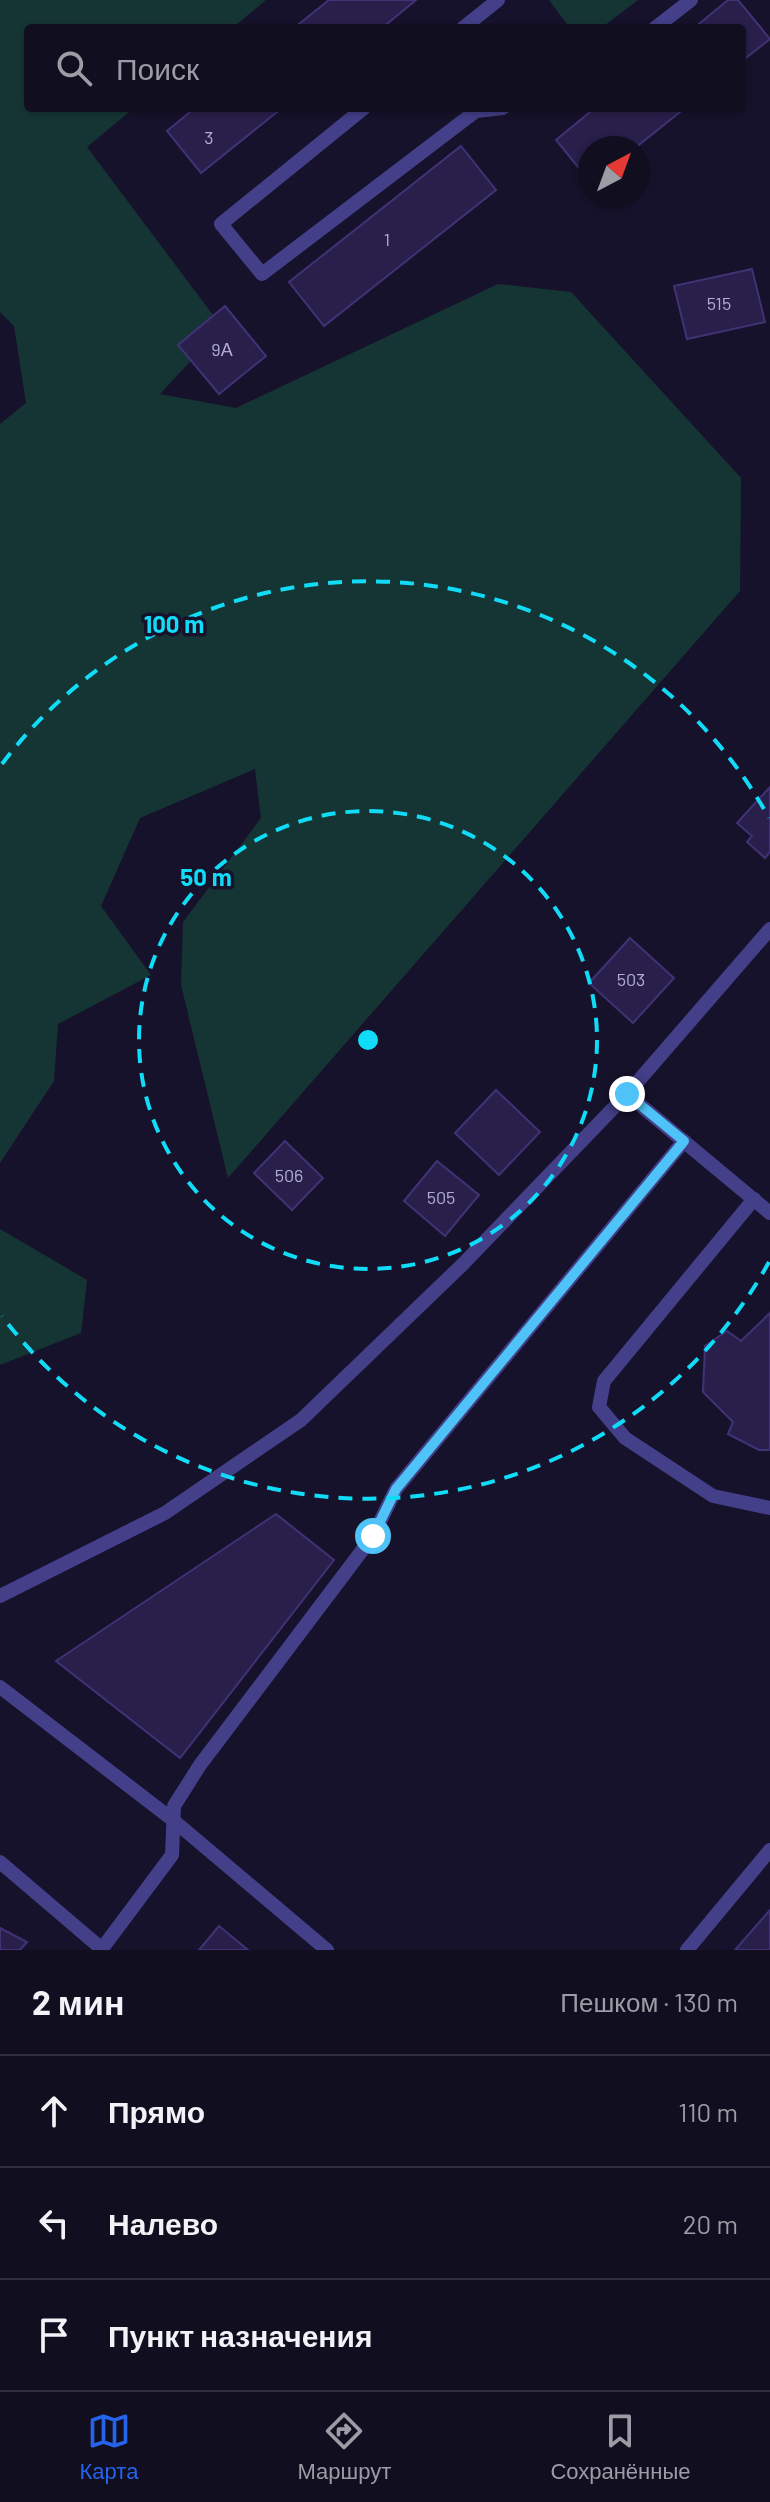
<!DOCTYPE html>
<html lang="ru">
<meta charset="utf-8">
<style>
body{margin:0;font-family:Barlow,sans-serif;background:#1e1c2d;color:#f1f3f6}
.compass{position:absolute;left:578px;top:136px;width:72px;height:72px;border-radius:50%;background:#110e20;box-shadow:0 2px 6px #0004;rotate:41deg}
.stop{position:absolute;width:24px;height:24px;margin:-18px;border:6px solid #4fc3f7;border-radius:50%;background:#fff}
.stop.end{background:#4fc3f7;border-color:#fff;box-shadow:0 2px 8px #0008}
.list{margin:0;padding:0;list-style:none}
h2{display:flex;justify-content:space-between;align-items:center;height:104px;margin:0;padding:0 32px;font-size:34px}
h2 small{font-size:26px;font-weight:400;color:#9c9ca5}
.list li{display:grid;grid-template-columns:52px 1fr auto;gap:24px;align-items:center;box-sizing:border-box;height:112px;padding:0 32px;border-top:2px solid #302e3e}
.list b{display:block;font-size:30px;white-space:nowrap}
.list em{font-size:26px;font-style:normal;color:#9c9ca5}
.icon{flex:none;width:44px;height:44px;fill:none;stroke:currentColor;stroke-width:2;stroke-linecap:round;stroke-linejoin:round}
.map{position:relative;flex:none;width:770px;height:1950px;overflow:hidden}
.search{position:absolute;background:#110e20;box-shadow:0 2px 6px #0004;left:24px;right:24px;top:24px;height:88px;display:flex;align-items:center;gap:20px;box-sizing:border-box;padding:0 28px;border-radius:8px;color:#9c9ca5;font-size:30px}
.sheet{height:440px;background:#110e20}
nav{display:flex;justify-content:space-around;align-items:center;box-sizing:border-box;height:112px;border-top:2px solid #302e3e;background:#110e20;font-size:22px;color:#9c9ca5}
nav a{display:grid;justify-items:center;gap:4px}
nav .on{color:#2563eb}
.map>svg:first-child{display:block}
</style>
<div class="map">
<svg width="770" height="1950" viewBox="0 0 770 1950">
<rect width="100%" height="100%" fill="#17122b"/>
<!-- green -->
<g fill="#153534">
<polygon points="0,0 266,0 232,28 28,28 28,108 134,108 87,147 222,327 160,394 236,408 498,284 571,292 741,478 740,591 228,1178 181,985 183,922 261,818 255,769 140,818 101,906 151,975 58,1024 54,1081 0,1163 0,424 26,403 14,326 0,312"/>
<polygon points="549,0 638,0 601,28 570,28"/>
<polygon points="0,1229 87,1280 81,1333 0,1365"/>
</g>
<!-- building -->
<g fill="#281f4b" stroke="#403276" stroke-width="2">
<polygon points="329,0 416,0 382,28 294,28"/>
<polygon points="728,0 738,0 770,39 742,61 742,28 694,28"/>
<polygon points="195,108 282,108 201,173 167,131"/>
<polygon points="595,108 685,108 635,148 590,148 590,182 556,140"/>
<polygon points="461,146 496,190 324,326 289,282"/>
<polygon points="752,269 765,322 687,339 674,286"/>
<polygon points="225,306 266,356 219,394 178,345"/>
<polygon points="770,787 770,852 765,858 747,842 752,836 737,823"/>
<polygon points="630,938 674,978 633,1023 589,983"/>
<polygon points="496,1090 540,1132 499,1175 455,1133"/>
<polygon points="285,1141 323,1178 292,1210 254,1173"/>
<polygon points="437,1161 479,1195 445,1236 404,1201"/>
<polygon points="770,1313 770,1450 759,1450 728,1434 733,1422 703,1392 705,1346 727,1331 741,1341"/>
<polygon points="276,1514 334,1560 180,1758 56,1661"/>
<polygon points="770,1910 770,1950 735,1950"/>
<polygon points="219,1926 248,1950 199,1950"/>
<polygon points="0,1928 27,1942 20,1950 0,1950"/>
</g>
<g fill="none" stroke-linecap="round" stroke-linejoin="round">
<!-- lane -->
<g stroke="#433f88" stroke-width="14">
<polyline points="463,28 498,0"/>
<polyline points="655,28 691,0"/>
<polyline points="364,108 221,224 262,274 476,111 503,108"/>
<polyline points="627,1094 770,1213"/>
<polyline points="754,1199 604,1381 599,1407 625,1438 713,1496 770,1508"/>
<polyline points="0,1596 165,1513 301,1420 463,1264 627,1094 770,929"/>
<polyline points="0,1687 173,1820 327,1950"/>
<polyline points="0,1862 102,1949"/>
<polyline points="101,1950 172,1855 174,1806 200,1765 373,1536 396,1489 684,1141"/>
<polyline points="687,1950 770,1850"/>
</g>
</g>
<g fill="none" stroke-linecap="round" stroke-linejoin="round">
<!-- route -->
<polyline stroke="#4fc3f7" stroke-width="10" points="373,1536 396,1489 684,1141 627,1094"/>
</g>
<!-- distance rings -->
<g fill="none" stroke="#10dcf7" stroke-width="4" stroke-dasharray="14 10">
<circle cx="368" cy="1040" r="229"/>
<path d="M769 1262A458 458 0 0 1 2 1316M2 764A458 458 0 0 1 769 818"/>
</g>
<g text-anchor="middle" stroke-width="7" stroke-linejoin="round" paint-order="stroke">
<!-- number labels -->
<g font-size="18" fill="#b3aed1">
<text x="209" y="144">3</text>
<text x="387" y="246">1</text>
<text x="719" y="310">515</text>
<text x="222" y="356">9А</text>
<text x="631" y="986">503</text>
<text x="289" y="1182">506</text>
<text x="441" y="1204">505</text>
</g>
</g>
<circle cx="368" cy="1040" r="12" fill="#10dcf7" stroke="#17122b" stroke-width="4"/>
<g font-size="24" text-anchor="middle" font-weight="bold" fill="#10dcf7" stroke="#17122b" stroke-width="7" stroke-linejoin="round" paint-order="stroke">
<text x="174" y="633">100 m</text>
<text x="206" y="886">50 m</text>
</g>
</svg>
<svg class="compass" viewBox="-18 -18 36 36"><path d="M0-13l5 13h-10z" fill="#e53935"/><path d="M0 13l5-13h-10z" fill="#9c9ca5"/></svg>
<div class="stop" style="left:373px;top:1536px"></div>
<div class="stop end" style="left:627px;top:1094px"></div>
<div class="search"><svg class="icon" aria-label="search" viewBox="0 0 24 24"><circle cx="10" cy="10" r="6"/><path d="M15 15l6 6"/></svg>Поиск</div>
</div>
<section class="sheet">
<h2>2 мин<small>Пешком · 130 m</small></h2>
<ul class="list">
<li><svg class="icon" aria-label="ahead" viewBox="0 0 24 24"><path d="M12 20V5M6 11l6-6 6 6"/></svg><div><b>Прямо</b></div><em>110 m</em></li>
<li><svg class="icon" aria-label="left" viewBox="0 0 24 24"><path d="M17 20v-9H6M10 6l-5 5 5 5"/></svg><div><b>Налево</b></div><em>20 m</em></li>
<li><svg class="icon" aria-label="arrive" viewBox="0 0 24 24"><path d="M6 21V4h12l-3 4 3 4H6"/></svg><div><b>Пункт назначения</b></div></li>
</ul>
</section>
<nav>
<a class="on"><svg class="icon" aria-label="map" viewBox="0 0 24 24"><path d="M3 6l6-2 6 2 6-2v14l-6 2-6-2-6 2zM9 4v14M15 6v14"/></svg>Карта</a>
<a><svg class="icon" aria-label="directions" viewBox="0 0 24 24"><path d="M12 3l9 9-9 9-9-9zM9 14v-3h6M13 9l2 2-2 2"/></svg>Маршрут</a>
<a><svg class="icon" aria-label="saved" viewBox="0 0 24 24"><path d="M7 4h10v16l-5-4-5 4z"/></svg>Сохранённые</a>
</nav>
